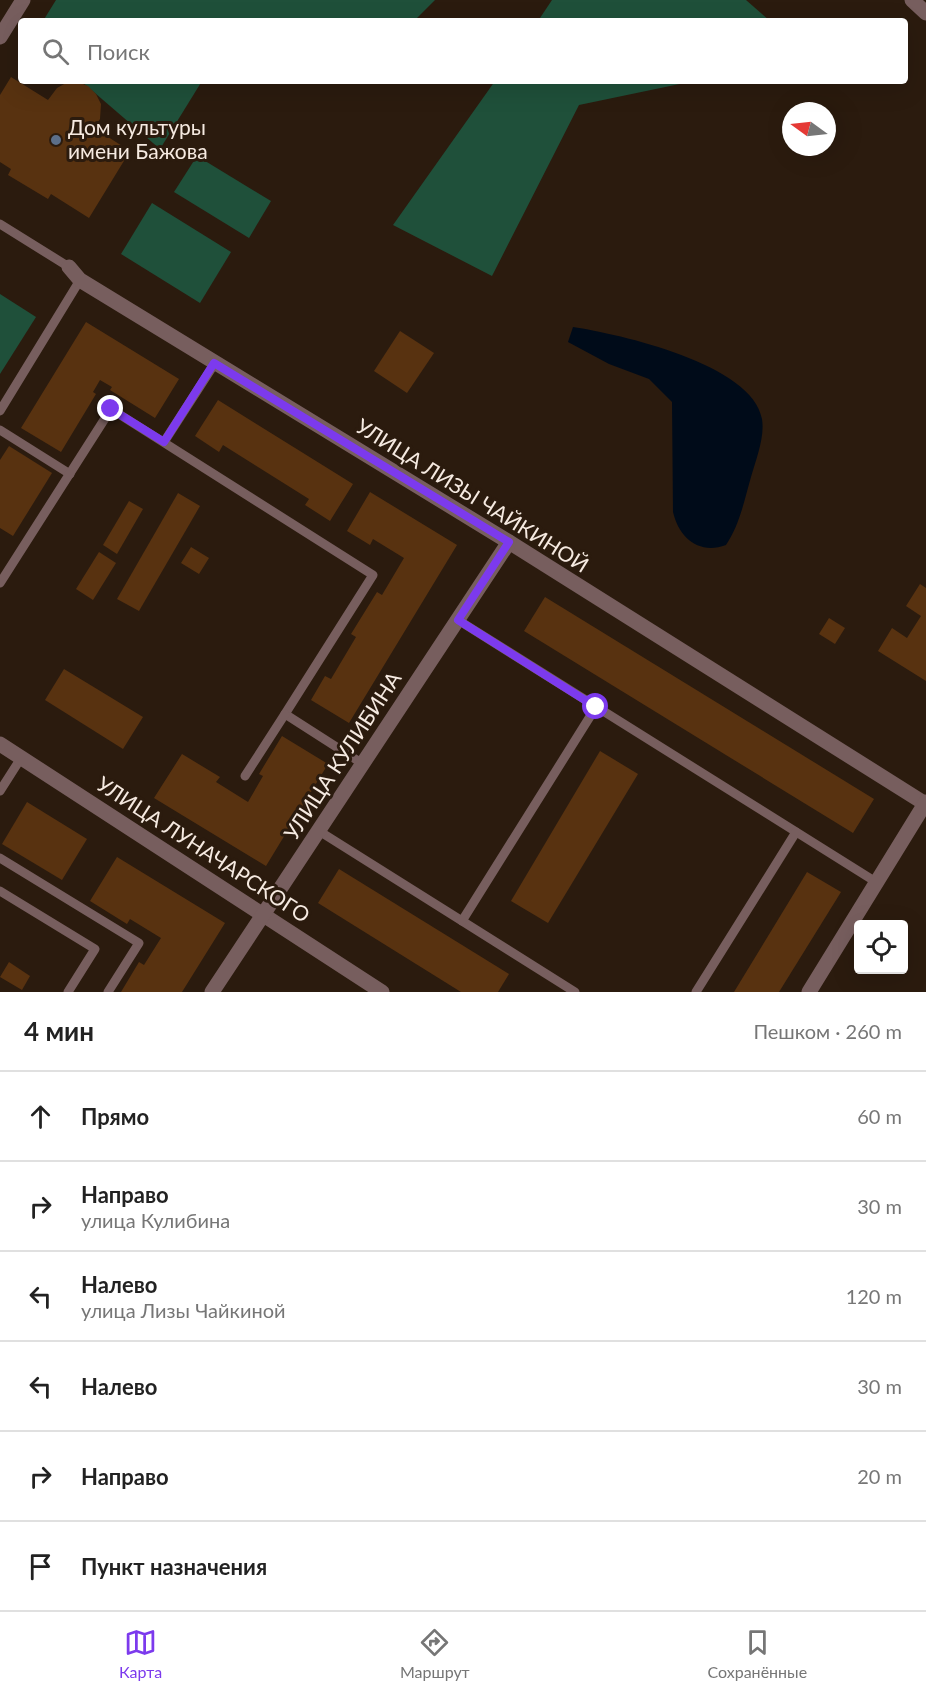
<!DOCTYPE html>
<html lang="ru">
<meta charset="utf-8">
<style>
body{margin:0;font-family:Lato,sans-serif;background:#f6f6f6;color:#222}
.controls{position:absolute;right:18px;bottom:18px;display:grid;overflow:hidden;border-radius:6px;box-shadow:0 6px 24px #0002}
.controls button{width:54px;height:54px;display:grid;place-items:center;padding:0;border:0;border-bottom:2px solid #e0e0e0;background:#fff;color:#222;font:30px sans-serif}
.compass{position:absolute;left:782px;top:102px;width:54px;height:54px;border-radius:50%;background:#fff;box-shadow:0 6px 24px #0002;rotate:285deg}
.stop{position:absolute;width:18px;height:18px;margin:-14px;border:4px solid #7c3aed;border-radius:50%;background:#fff}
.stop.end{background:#7c3aed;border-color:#fff;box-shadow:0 2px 6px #0008}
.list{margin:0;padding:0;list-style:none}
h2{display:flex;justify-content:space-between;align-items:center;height:78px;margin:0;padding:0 24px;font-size:26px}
h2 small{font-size:20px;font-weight:400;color:#767676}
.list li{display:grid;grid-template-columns:39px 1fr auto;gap:18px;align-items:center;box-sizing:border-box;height:90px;padding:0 24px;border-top:2px solid #e0e0e0}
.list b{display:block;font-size:22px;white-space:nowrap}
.list p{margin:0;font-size:20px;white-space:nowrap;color:#767676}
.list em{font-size:20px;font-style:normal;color:#767676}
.icon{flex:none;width:33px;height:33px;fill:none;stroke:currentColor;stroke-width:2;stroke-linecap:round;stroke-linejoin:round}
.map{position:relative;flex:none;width:926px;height:992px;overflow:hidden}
.search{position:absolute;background:#fff;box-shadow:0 6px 24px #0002;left:18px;right:18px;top:18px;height:66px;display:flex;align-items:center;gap:15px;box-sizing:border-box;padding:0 21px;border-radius:6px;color:#767676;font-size:22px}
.sheet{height:618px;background:#fff}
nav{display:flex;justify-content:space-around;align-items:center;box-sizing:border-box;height:84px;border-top:2px solid #e0e0e0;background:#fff;font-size:16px;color:#767676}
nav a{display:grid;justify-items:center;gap:3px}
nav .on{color:#7c3aed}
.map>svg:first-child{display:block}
</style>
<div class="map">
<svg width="926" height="992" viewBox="0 0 926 992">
<rect width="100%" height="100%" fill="#2b1b0e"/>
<!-- green -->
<g fill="#1f503a">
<polygon points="56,0 435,0 414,21 43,21"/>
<polygon points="552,0 746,0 770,21 538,21"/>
<polygon points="81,81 202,81 160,149"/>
<polygon points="495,81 694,81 579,105 492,276 393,225"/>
<polygon points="197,156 271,201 249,238 174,192"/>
<polygon points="152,203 231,252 200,303 121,254"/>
<polygon points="0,294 36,317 0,374"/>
</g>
<!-- water -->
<path fill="#000b19" d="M573,327C619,334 753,364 762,419C765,437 756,459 751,477C744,501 740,524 726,545C699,555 679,538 673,512L672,402L649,379L609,364L568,342Z"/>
<!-- building -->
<g fill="#583210">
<polygon points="11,77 48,100 57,88 66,83 78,82 88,86 96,94 101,104 100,119 94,128 130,151 89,218 51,194 48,199 8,175 11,169 0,162 0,95"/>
<polygon points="86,322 179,379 155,418 110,390 112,387 100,380 93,392 96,394 61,452 21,428"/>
<polygon points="400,331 434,353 407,393 374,371"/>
<polygon points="218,400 353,484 330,521 305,505 309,499 223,445 219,452 195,436"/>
<polygon points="9,446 52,473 13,536 0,528 0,460"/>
<polygon points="370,492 457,545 349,723 311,700 325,676 331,679 356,637 351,634 377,592 382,595 404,558 373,539 370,545 347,531"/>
<polygon points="178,493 200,506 139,611 117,599"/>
<polygon points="129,501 143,509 117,554 103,545"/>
<polygon points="191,547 209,558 199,574 181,563"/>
<polygon points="99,552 116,563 93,600 76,589"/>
<polygon points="920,584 926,588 926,681 878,651 892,628 907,638 921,616 906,606"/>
<polygon points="545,597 874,799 853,833 524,631"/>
<polygon points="829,618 845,628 835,644 819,634"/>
<polygon points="64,669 143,717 123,749 45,700"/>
<polygon points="282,736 328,764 266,866 154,798 182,754 220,777 216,782 248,802 263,776 259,774"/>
<polygon points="600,751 638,774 548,923 511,901"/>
<polygon points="27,802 87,839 62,880 2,844"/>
<polygon points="117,857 225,923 182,992 121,992 139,962 144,965 161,938 130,919 127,924 90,901"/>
<polygon points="339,869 509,974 498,992 461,992 318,903"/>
<polygon points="807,872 841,892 779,992 734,992"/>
<polygon points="9,962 30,976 22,990 0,977"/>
</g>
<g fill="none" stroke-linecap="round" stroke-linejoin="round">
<!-- lane -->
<g stroke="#775e5e" stroke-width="9">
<polyline points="0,224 69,267"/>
<polyline points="0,411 80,280"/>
<polyline points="0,430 70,474"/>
<polyline points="164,442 215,363"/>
<polyline points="0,583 111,409 373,575 285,714 363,764"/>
<polyline points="458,620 876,882"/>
<polyline points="245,776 285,714"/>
<polyline points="0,791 21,758"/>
<polyline points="319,831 575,992"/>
<polyline points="0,858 139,943 108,992"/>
<polyline points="0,891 95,949 68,992"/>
<polyline points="462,921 596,707"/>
<polyline points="696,992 796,832"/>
</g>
<!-- street -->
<g stroke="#775e5e" stroke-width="15">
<polyline points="912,0 926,13"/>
<polyline points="0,37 23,0"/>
<polyline points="69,267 80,280 509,542 924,803"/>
<polyline points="0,744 382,992"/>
<polyline points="212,992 509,542"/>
<polyline points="809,992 926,802"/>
</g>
</g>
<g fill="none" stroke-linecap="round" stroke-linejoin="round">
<!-- route -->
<polyline stroke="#7c3aed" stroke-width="8" points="111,409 164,442 214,363 509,542 458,620 596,707"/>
</g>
<!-- markers -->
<circle fill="#5c6f8a" stroke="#2b1b0e" stroke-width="2" cx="56" cy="140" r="6"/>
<g text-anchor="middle" stroke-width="6" stroke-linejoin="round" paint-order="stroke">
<!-- poi labels -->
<g font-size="21" fill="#f6eae1" stroke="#2b1b0e" text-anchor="start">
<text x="68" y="135">Дом культуры<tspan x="68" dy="24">имени Бажова</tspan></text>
</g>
<!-- street labels -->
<g font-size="21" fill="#f6eae1" stroke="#2b1b0e">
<text transform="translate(472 496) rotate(32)" y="7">УЛИЦА ЛИЗЫ ЧАЙКИНОЙ</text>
<text transform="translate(343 756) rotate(-57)" y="7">УЛИЦА КУЛИБИНА</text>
<text transform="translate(203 850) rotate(33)" y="7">УЛИЦА ЛУНАЧАРСКОГО</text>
</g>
</g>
</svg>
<div class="controls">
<button><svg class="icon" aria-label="locate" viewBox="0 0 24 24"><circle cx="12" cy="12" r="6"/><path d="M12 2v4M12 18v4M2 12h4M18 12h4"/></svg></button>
</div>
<svg class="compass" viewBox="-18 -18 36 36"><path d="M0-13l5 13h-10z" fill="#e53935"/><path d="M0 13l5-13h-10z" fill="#767676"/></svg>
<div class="stop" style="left:596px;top:707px"></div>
<div class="stop end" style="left:111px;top:409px"></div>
<div class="search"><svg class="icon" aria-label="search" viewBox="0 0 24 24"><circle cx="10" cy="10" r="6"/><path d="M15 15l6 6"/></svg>Поиск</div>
</div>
<section class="sheet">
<h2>4 мин<small>Пешком · 260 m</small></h2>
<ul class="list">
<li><svg class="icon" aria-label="ahead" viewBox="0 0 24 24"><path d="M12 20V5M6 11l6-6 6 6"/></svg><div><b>Прямо</b></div><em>60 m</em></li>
<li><svg class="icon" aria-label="right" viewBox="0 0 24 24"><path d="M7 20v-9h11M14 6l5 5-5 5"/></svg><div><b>Направо</b><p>улица Кулибина</p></div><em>30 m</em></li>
<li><svg class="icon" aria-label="left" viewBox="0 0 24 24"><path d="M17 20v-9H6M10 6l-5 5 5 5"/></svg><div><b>Налево</b><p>улица Лизы Чайкиной</p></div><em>120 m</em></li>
<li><svg class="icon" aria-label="left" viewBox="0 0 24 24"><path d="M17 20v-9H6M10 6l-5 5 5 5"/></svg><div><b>Налево</b></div><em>30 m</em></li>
<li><svg class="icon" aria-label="right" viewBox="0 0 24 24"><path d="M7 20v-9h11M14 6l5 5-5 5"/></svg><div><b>Направо</b></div><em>20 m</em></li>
<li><svg class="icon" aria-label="arrive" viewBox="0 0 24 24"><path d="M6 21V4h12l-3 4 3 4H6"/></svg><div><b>Пункт назначения</b></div></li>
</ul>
</section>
<nav>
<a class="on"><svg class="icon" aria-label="map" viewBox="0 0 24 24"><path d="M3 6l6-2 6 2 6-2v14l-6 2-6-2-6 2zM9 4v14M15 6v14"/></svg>Карта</a>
<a><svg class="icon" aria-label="directions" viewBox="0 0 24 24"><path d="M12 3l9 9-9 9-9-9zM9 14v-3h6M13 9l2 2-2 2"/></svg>Маршрут</a>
<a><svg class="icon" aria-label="saved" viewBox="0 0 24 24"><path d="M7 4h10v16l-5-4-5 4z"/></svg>Сохранённые</a>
</nav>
